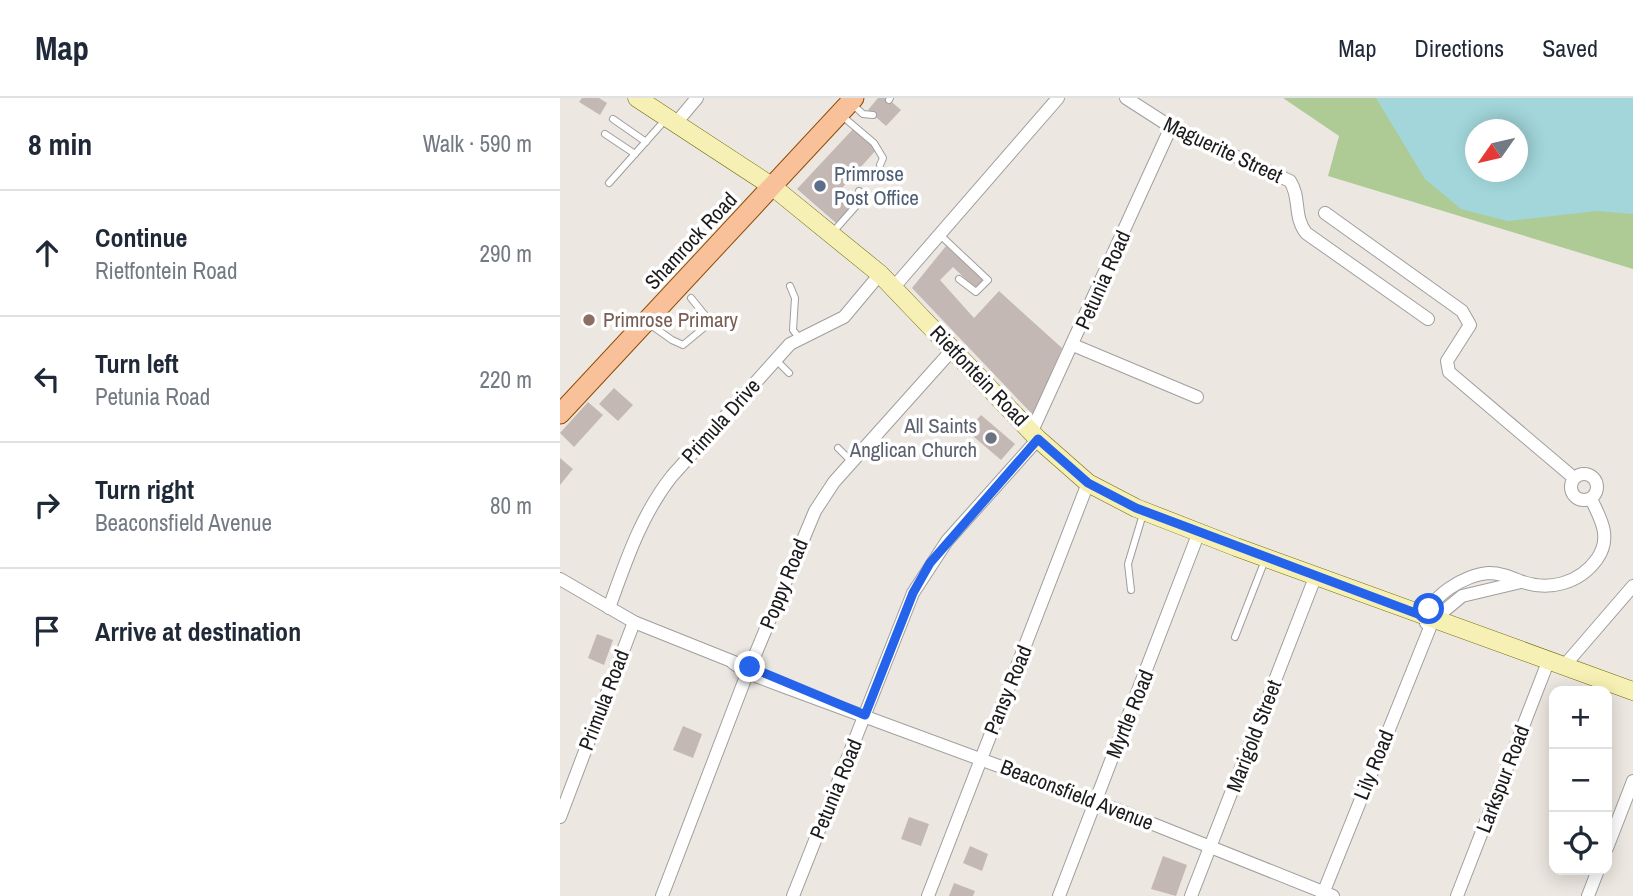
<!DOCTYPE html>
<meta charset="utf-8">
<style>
body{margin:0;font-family:"Archivo Narrow",sans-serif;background:#f2f2f3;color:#1f2937}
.controls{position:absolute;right:21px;bottom:21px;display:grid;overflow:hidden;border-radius:14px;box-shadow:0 4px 18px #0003}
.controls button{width:63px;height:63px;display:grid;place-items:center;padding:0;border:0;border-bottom:2px solid #e0e1e3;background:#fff;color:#1f2937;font:35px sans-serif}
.compass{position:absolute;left:905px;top:21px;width:63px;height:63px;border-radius:50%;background:#fff;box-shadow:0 4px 18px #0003;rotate:236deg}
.stop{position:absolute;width:21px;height:21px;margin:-16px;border:5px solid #2563eb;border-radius:50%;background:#fff}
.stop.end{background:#2563eb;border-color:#fff;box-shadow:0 2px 7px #0008}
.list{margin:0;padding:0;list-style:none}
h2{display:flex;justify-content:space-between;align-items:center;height:91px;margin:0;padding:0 28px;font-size:30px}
h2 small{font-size:23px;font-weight:400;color:#747a83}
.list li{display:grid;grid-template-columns:46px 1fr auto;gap:21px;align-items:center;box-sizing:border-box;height:126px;padding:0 28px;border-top:2px solid #e0e1e3}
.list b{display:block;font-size:26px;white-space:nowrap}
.list p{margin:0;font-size:23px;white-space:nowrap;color:#747a83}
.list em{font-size:23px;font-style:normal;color:#747a83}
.icon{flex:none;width:38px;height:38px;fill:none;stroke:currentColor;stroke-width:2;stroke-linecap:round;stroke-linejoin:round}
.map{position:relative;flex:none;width:1073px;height:798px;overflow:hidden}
header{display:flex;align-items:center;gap:42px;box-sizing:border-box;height:98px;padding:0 35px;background:#fff;border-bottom:2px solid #e0e1e3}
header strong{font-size:33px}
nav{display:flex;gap:38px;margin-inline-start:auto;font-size:24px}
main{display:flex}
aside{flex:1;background:#fff}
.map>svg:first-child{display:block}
</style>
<header>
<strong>Map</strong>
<nav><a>Map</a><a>Directions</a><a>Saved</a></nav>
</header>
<main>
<aside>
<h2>8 min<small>Walk · 590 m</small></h2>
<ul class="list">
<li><svg class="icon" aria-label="ahead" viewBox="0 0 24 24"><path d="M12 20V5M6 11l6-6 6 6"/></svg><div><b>Continue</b><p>Rietfontein Road</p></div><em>290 m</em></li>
<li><svg class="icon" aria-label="left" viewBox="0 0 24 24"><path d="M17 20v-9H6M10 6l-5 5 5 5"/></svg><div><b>Turn left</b><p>Petunia Road</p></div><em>220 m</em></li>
<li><svg class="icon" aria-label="right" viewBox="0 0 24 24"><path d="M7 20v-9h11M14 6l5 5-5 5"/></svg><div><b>Turn right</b><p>Beaconsfield Avenue</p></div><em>80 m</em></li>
<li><svg class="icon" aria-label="arrive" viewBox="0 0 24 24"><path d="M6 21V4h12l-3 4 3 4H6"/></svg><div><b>Arrive at destination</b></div></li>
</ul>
</aside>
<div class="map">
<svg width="1073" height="798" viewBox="0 0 1073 798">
<rect width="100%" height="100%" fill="#ede7e1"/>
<!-- forest -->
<path fill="#aecb96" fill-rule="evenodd" d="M723,0H1073V171L768,78L779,38ZM916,32H958V74H916Z"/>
<!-- water -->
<path fill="#a2d6da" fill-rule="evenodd" d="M816,0H1073V116L1037,113L948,123L901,111L865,81ZM916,32H958V74H916Z"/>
<!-- building -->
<g fill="#c4b8b5">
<polygon points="22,0 39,0 47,5 40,17 19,4"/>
<polygon points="318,0 327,0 341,12 326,28 308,12"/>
<polygon points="294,30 317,51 282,90 296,104 276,125 237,91"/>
<polygon points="386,148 424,182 416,191 393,169 380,182 414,220 439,193 502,250 473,317 352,190"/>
<polygon points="54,290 73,307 58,323 39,306"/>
<polygon points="28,304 43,317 14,349 0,335"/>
<polygon points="421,317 455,346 441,362 407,333"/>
<polygon points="0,360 13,371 0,387"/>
<polygon points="37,536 53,542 44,567 28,560"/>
<polygon points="123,628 142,636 133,660 113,652"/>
<polygon points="349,719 369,726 361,748 341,741"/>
<polygon points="410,748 428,756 422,773 403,765"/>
<polygon points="603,758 627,767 616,798 591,791"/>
<polygon points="394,785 415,793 413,798 389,798"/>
</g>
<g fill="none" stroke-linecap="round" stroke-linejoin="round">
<!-- lane casing -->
<g stroke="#9f9f9f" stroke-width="8">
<g id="lane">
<polyline points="329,2 330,0"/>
<polyline points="292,6 303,16 313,17"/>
<polyline points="281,17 314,45 323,60 320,67"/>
<polyline points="53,21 86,44"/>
<polyline points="45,36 75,56"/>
<polyline points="49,85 106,21"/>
<polyline points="273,134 296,108 299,93"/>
<polyline points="379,136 428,182 416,194 399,181"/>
<polyline points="230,188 235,200 233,232 240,241"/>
<polyline points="88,225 112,242 123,247 146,228 148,221 131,200"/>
<polyline points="216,262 229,275"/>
<polyline points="278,350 292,364"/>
<polyline points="571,492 568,466 583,416"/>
<polyline points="675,539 705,462"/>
</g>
</g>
<!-- street casing -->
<g stroke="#9f9f9f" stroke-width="14">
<g id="street">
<path d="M566,0L611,29L730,83C741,100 733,118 746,135L868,221"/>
<polyline points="116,25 137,0"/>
<polyline points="765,115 902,213 910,227 887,263 889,274 1014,380"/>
<polyline points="334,189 498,0"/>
<polyline points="513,247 637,299"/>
<polyline points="472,333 611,29"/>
<circle cx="1024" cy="389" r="13"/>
<polyline points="0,481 74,524 179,566"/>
<path d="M49,510C66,463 81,417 112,378L230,246L284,219L320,176"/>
<path d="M866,525C866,499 906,476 929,475C941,475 950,479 960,483C989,494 1020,485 1037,461C1052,440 1041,421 1031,401"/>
<polyline points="173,565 188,575 222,588 558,712 773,798"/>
<polyline points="1004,568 1073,488"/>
<polyline points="0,719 74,524"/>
<polyline points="1047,750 1073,683"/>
<polyline points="102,798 185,581 255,413 274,384 393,251"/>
<polyline points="233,798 353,495 387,443 478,341"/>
<polyline points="368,798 528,385"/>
<polyline points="499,798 639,434"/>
<polyline points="631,798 756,477"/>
<polyline points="762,798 873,522 902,498 961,484"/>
<polyline points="897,798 988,564"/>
<polyline points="1028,798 1038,772"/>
</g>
</g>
<!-- secondary casing -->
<g stroke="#6e6907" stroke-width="19">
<polyline id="secondary" points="77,0 213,89 320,176 478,341 528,385 576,410 676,449 1073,593"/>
</g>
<!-- primary casing -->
<g stroke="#8f4b03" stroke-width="21">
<polyline id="primary" points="0,316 294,0"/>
</g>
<!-- lane -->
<use href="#lane" stroke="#fff" stroke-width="6"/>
<!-- street -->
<use href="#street" stroke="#fff" stroke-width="12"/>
<!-- secondary -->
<use href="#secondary" stroke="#f7f0b4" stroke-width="18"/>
<!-- primary -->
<use href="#primary" stroke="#f9c199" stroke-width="19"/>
</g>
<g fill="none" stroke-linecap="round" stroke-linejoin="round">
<!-- route -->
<polyline stroke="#2563eb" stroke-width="9" points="190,569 305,617 353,495 370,465 478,341 528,385 576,410 866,519 869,511"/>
</g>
<!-- markers -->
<circle fill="#5c6f8a" stroke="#fff" stroke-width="2.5" cx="260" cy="88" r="7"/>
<circle fill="#8d6e63" stroke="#fff" stroke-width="2.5" cx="29" cy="222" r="7"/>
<circle fill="#6b7280" stroke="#fff" stroke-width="2.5" cx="431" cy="340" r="7"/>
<g text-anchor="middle" stroke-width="7" stroke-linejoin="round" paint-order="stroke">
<!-- street labels -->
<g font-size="21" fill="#1b1b1b" stroke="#fff">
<text transform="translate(663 52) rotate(25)" y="7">Maguerite Street</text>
<text transform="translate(131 143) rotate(-47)" y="7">Shamrock Road</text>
<text transform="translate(543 182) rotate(-66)" y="7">Petunia Road</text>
<text transform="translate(419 278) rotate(46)" y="7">Rietfontein Road</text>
<text transform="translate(161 323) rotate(-48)" y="7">Primula Drive</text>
<text transform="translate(224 486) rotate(-68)" y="7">Poppy Road</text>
<text transform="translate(448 592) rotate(-68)" y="7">Pansy Road</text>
<text transform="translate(44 602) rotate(-69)" y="7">Primula Road</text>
<text transform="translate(570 616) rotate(-68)" y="7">Myrtle Road</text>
<text transform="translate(694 638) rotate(-69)" y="7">Marigold Street</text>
<text transform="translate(814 667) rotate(-68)" y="7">Lily Road</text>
<text transform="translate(943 681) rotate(-69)" y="7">Larkspur Road</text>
<text transform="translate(276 691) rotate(-68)" y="7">Petunia Road</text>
<text transform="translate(517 697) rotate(21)" y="7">Beaconsfield Avenue</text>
</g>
<!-- service labels -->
<g font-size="21" fill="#4e5e75" stroke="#fff" text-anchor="start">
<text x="274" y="83">Primrose<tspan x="274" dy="24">Post Office</tspan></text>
</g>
<!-- education labels -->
<g font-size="21" fill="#785e54" stroke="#fff" text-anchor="start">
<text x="43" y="229">Primrose Primary</text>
</g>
<!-- worship labels -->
<g font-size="21" fill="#5b616d" stroke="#fff" text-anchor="end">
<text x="417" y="335">All Saints<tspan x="417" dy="24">Anglican Church</tspan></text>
</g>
</g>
</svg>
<div class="controls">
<button>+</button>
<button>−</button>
<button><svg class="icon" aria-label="locate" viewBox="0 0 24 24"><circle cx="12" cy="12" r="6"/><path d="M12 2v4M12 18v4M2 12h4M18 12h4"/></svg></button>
</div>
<svg class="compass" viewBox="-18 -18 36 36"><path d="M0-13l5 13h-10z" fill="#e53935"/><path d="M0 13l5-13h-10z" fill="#747a83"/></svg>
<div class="stop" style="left:869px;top:511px"></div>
<div class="stop end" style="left:190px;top:569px"></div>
</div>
</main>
